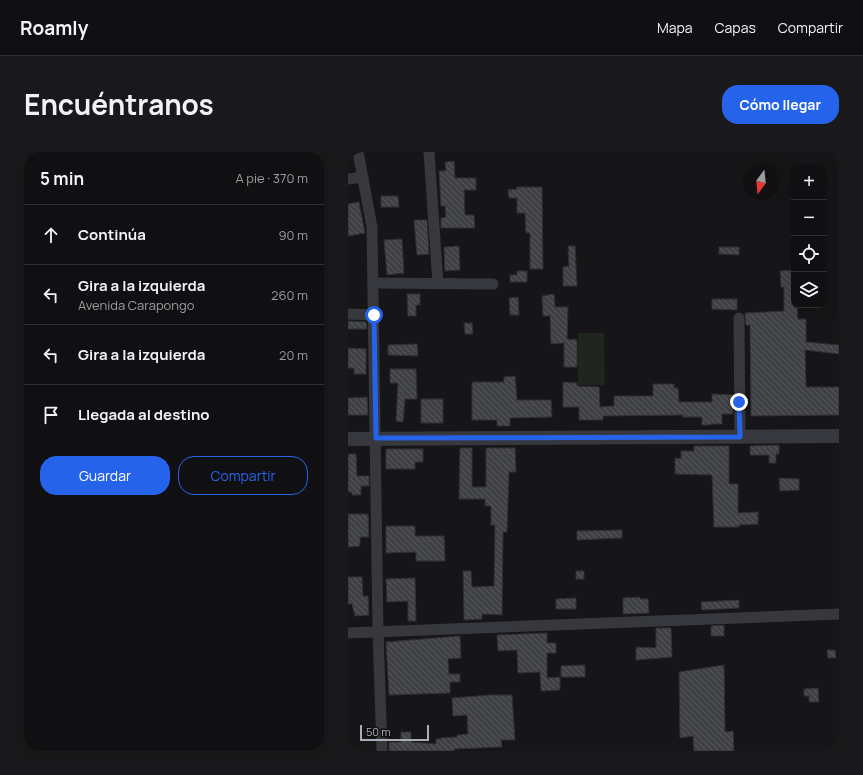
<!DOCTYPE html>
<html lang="es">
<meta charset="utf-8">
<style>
body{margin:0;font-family:Manrope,sans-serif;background:#19191b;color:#f1f3f6}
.controls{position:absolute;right:12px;top:12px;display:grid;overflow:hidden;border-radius:8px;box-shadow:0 4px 16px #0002}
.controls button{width:36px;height:36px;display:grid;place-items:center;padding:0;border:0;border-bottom:1px solid #303032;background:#101012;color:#f1f3f6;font:20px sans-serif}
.compass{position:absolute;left:395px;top:12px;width:36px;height:36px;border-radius:50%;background:#101012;box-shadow:0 4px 16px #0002;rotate:195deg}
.scale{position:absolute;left:12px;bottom:10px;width:69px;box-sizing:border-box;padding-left:4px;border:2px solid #a8adb8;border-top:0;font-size:11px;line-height:14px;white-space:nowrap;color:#a8adb8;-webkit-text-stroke:3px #111113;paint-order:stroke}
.stop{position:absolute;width:12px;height:12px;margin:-9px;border:3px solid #2563eb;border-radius:50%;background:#fff}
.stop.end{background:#2563eb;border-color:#fff;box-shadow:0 1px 4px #0008}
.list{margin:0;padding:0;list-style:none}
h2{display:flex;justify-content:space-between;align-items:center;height:52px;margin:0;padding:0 16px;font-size:17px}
h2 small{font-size:13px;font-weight:400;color:#9c9d9f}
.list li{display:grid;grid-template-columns:26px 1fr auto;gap:12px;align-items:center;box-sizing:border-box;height:60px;padding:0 16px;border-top:1px solid #303032}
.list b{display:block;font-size:15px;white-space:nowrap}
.list p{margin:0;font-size:13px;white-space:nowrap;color:#9c9d9f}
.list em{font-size:13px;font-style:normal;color:#9c9d9f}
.actions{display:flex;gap:8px;padding:12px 16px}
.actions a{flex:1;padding:9px 0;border:1px solid #2563eb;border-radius:16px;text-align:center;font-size:14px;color:#2563eb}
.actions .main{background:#2563eb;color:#fff}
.icon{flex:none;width:22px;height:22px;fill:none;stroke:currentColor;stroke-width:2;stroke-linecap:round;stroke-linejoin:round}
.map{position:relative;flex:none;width:491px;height:599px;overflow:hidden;border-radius:16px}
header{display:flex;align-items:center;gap:24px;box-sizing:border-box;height:56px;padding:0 20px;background:#101012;border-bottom:1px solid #303032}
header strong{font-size:19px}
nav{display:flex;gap:22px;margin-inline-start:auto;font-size:14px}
.intro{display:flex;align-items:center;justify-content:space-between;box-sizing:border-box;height:96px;padding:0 24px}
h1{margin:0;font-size:28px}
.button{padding:10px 18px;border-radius:16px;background:#2563eb;color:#fff;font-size:14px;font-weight:700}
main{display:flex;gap:24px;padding:0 24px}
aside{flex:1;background:#101012;border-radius:16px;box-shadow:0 4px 16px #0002}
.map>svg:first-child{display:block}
</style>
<header>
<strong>Roamly</strong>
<nav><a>Mapa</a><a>Capas</a><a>Compartir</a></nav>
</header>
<div class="intro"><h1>Encuéntranos</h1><a class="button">Cómo llegar</a></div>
<main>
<aside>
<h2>5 min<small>A pie · 370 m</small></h2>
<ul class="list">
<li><svg class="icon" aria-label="ahead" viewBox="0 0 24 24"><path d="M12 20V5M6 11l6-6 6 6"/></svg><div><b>Continúa</b></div><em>90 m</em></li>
<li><svg class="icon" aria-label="left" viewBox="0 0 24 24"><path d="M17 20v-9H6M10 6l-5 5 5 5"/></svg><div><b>Gira a la izquierda</b><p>Avenida Carapongo</p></div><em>260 m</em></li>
<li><svg class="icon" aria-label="left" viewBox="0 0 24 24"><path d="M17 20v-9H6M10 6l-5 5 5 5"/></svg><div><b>Gira a la izquierda</b></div><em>20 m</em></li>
<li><svg class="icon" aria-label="arrive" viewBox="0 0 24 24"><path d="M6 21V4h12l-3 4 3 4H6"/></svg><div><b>Llegada al destino</b></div></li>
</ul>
<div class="actions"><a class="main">Guardar</a><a>Compartir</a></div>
</aside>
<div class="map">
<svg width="491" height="599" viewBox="0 0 491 599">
<defs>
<pattern id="building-back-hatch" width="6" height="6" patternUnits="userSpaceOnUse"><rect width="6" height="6" fill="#404145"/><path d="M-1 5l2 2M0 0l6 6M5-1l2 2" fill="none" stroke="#595a5e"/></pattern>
</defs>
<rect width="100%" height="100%" fill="#161618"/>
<!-- grass -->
<polygon fill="#1e261f" points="230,181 256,181 257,233 230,233"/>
<!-- building -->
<g fill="url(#building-back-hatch)" stroke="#303034">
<polygon points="106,9 107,26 128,26 128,38 116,38 117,63 126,63 127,76 93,76 93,66 98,65 97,54 93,54 91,19 98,19 97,10"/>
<polygon points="169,35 194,35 195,117 182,117 182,81 178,81 177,61 169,61 169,46 161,46 160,38 169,37"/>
<polygon points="33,44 50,44 51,55 33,55"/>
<polygon points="11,50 17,81 0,84 0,52"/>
<polygon points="66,68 79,68 81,102 69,103"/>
<polygon points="54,87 56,121 39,123 36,88"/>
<polygon points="111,94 112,118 97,119 96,95"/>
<polygon points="220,94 227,94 229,134 215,134 215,115 221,114"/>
<polygon points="371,95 391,95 391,103 371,102"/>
<polygon points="446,118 446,153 449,153 450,167 458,167 458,190 491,193 491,202 457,198 458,235 491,235 491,263 403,264 402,173 398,173 397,161 436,159 436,135 433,135 432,119"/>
<polygon points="169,119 179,119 179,130 162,130 162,123 169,123"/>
<polygon points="59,142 72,142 72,153 68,153 68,164 60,164"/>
<polygon points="206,142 207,155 220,155 219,187 229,188 229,215 216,215 216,191 203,192 202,164 195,164 194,144"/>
<polygon points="170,145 171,163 162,163 161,146"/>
<polygon points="364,147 389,147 389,158 364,157"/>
<polygon points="0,169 18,170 19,177 0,177"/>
<polygon points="116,171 124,171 125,182 117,182"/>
<polygon points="69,192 70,204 40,203 40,193"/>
<polygon points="0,196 18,197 18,222 6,222 6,216 0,216"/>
<polygon points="42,217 68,217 69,247 57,247 55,270 48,269 50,231 42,231"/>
<polygon points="167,224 169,248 203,248 204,265 162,266 162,274 149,274 149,268 124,268 124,230 156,230 156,225"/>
<polygon points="215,230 229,231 229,234 251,235 252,255 266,254 266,244 305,244 305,232 326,232 326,236 330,236 331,250 364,250 364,242 385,243 385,262 374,262 374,272 363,272 363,273 354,273 354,265 335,265 335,263 255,264 255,268 231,268 231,255 215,255"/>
<polygon points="19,245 20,263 0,263 0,246"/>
<rect x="73" y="247" width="22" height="24"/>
<polygon points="431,293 431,302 428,302 428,311 421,311 421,303 402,303 402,294"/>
<polygon points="346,294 381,294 381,332 390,332 390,361 410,360 410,372 391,373 391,375 366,375 364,323 327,322 327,306 333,307 333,299 346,299"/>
<polygon points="112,296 124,296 124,335 138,335 138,296 167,296 168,320 161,320 159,380 155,380 154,463 134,462 134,467 116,468 115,419 123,419 124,435 146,434 147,373 143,373 143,354 137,354 137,347 111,347"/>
<polygon points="38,297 75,297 75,310 67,310 67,317 38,317"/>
<polygon points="0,302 8,302 9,324 21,324 21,334 13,334 13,343 4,343 4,340 0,340"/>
<polygon points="431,326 451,327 451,338 432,339"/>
<polygon points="0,362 20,362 21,385 12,385 12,394 0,395"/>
<polygon points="38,374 67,374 67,384 96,384 97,409 68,409 68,400 38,401"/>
<polygon points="274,378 274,386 229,388 229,379"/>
<rect x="228" y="419" width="8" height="8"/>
<polygon points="0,425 14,425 15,444 20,444 21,463 7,464 4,452 0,452"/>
<polygon points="67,426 68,469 60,469 60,449 39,450 38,427"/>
<polygon points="292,445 292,447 300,447 301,461 275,462 275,446"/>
<polygon points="228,446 228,457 208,457 208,447"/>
<polygon points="391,448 391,456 354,458 353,450"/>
<polygon points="376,473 376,484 363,484 363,474"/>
<polygon points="308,476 323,476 324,505 288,508 288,495 308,496"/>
<polygon points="199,481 199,491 208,491 208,501 199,501 199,526 212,525 212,538 193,539 192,520 170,521 169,498 150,499 149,483"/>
<polygon points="112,484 113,506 100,507 101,522 112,522 112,530 102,530 102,541 41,543 38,490"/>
<polygon points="479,498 487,498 488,506 480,506"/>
<polygon points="237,513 237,525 213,525 213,514"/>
<polygon points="376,513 377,580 385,579 386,599 346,599 345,584 332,586 331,520"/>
<polygon points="470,536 471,550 461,550 461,544 456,544 456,537"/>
<polygon points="141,543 164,543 167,588 153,588 154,595 106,597 106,599 41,599 41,590 53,590 53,580 63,580 63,590 88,592 88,587 93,587 93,586 109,585 109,583 120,582 119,563 105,564 104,546"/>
</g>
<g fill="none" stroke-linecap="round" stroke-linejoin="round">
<!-- minor -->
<g stroke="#37383d" stroke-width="11">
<polyline points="10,0 24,75 30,479 34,599"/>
<polyline points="81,0 90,132"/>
<polyline points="0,27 15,25"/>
<polyline points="25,131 145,132"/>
<polyline points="0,162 26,163"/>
<polyline points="391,166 392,285"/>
<polyline points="0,481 491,462"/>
</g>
<!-- tertiary -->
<polyline stroke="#37383d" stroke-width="14" points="0,287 491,284"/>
</g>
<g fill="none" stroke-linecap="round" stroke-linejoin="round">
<!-- route -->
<polyline stroke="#2563eb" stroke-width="5" points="26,163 28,286 392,285 391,250"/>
</g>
</svg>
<div class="controls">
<button>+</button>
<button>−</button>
<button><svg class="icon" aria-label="locate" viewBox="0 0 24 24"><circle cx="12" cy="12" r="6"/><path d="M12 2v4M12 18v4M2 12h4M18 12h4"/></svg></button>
<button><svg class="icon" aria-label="layers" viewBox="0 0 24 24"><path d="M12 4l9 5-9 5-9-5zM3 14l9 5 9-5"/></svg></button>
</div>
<svg class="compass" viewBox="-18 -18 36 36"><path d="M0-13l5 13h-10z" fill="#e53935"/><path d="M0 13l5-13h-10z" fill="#9c9d9f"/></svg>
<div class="scale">50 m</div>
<div class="stop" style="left:26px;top:163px"></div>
<div class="stop end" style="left:391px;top:250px"></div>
</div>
</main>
